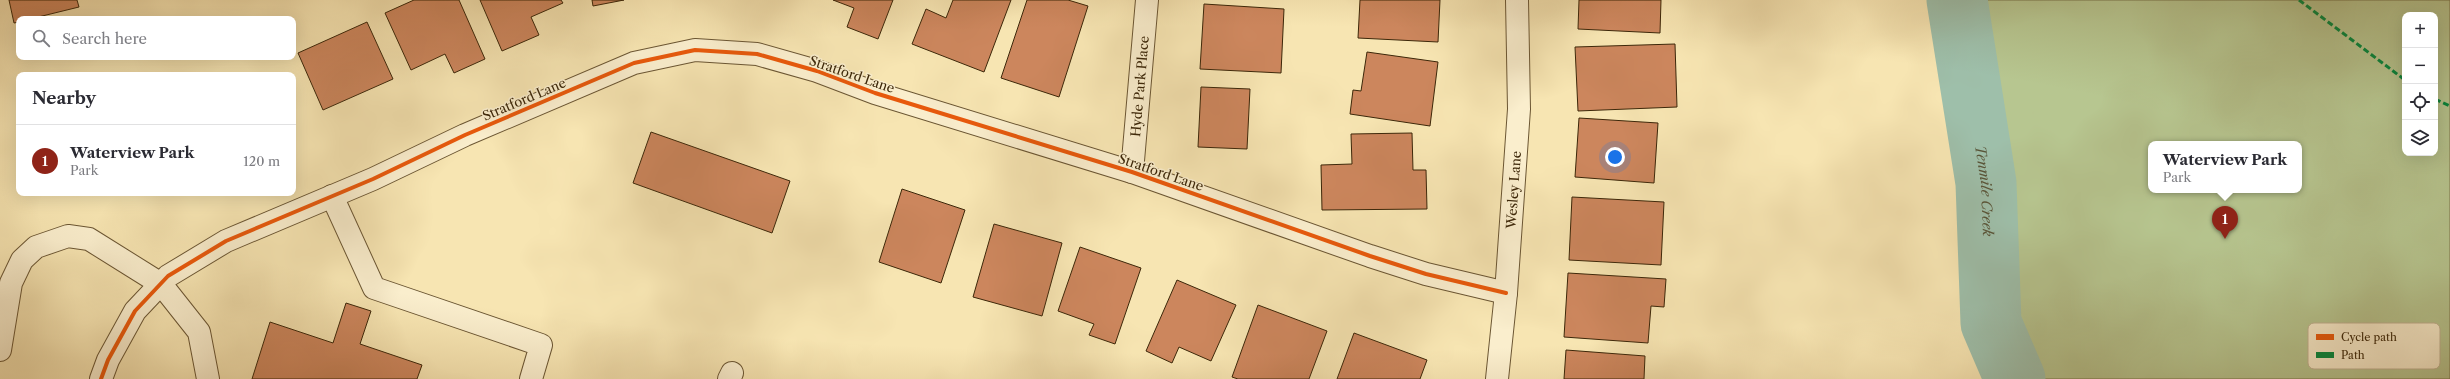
<!DOCTYPE html>
<meta charset="utf-8">
<style>
body{margin:0;font-family:"Libre Caslon Text",serif;background:#f2f2f3;color:#2b2b33}
.controls{position:absolute;right:12px;top:12px;display:grid;overflow:hidden;border-radius:8px;box-shadow:0 4px 16px #0002}
.controls button{width:36px;height:36px;display:grid;place-items:center;padding:0;border:0;border-bottom:1px solid #e1e1e2;background:#fff;color:#2b2b33;font:20px sans-serif}
.you{position:absolute;left:1615px;top:157px;width:14px;height:14px;margin:-10px;border:3px solid #fff;border-radius:50%;background:#1a73e8;box-shadow:0 0 0 6px #1a73e833}
.badge{display:grid;place-items:center;width:26px;height:26px;border-radius:50%;background:#8f2418;color:#fff;font-size:13px;font-weight:700}
.pin{position:absolute;translate:-50% -33px;filter:drop-shadow(0 1px 2px #0008)}
.pin::after{content:'';position:absolute;top:21px;width:14px;height:12px;background:inherit;clip-path:polygon(0 0,100% 0,50% 100%)}
.popup{position:absolute;left:2148px;top:141px;width:154px;height:52px;box-sizing:border-box;display:grid;place-content:center;border-radius:8px;background:#fff;filter:drop-shadow(0 1px 3px #0005);font-size:13px;white-space:nowrap;color:#7c7c81}
.popup b{font-size:15px;color:#2b2b33}
.popup::after{content:'';position:absolute;left:50%;top:100%;margin-left:-8px;border:8px solid transparent;border-top-color:#fff}
.list{margin:0;padding:0;list-style:none}
h2{display:flex;justify-content:space-between;align-items:center;height:52px;margin:0;padding:0 16px;font-size:17px}
h2 small{font-size:13px;font-weight:400;color:#7c7c81}
.list li{display:grid;grid-template-columns:26px 1fr auto;gap:12px;align-items:center;box-sizing:border-box;height:72px;padding:0 16px;border-top:1px solid #e1e1e2}
.list b{display:block;font-size:15px;white-space:nowrap}
.list p{margin:0;font-size:13px;white-space:nowrap;color:#7c7c81}
.list em{font-size:13px;font-style:normal;color:#7c7c81}
.icon{flex:none;width:22px;height:22px;fill:none;stroke:currentColor;stroke-width:2;stroke-linecap:round;stroke-linejoin:round}
.map{position:relative;flex:none;width:2450px;height:379px;overflow:hidden}
.search{position:absolute;background:#fff;box-shadow:0 4px 16px #0002;left:16px;top:16px;width:280px;height:44px;display:flex;align-items:center;gap:10px;box-sizing:border-box;padding:0 14px;border-radius:8px;color:#7c7c81;font-size:15px}
.panel{position:absolute;background:#fff;box-shadow:0 4px 16px #0002;left:16px;top:72px;width:280px;height:124px;border-radius:8px}
.map>svg:first-child{display:block}
</style>
<div class="map">
<svg width="2450" height="379" viewBox="0 0 2450 379">
<rect width="100%" height="100%" fill="#f7e5b2"/>
<filter id="stains"><feTurbulence type="fractalNoise" baseFrequency=".005" numOctaves="4"/><feColorMatrix values="0 0 0 0 .2 0 0 0 0 .09 0 0 0 0 .02 0 0 0 .5 -.17"/></filter>
<radialGradient id="worn" r=".72"><stop offset=".6" stop-color="#630" stop-opacity="0"/><stop offset="1" stop-color="#630" stop-opacity=".3"/></radialGradient>
<!-- green -->
<path fill="#b7c690" stroke="#7a764c" fill-rule="evenodd" d="M1932,0H2450V379H2026L2001,325L1999,129L1943,36ZM2405,15H2435V153H2405ZM2151,144H2299V190H2151Z"/>
<g fill="none" stroke-linecap="round" stroke-linejoin="round">
<!-- river -->
<path stroke="#9ebfaa" stroke-width="61" id="s1" d="M1957,0L1986,183L1991,323L2015,379"/>
</g>
<!-- building -->
<g fill="#cc865d" stroke="#3c2709">
<polygon points="9,0 77,0 79,7 30,19 19,19 19,22 14,23"/>
<polygon points="414,0 459,0 485,59 454,73 445,54 411,70 385,13"/>
<polygon points="480,0 561,0 563,3 531,17 539,35 502,51"/>
<polygon points="592,0 624,0 593,6"/>
<polygon points="833,0 893,0 878,39 847,27 854,8"/>
<polygon points="953,0 1011,0 984,72 912,44 926,9 946,18"/>
<polygon points="1027,0 1068,0 1088,6 1059,97 1001,78"/>
<polygon points="1360,0 1440,0 1438,42 1358,38"/>
<polygon points="1579,0 1661,0 1660,33 1578,29"/>
<polygon points="1204,4 1284,9 1281,73 1200,69"/>
<polygon points="367,22 393,79 323,110 298,53"/>
<polygon points="1675,44 1677,107 1578,111 1575,47"/>
<polygon points="1367,52 1438,62 1430,126 1350,114 1353,90 1361,91"/>
<polygon points="1201,87 1250,89 1247,149 1198,147"/>
<polygon points="1579,118 1658,123 1654,183 1575,177"/>
<polygon points="651,132 790,181 772,233 633,183"/>
<polygon points="1412,133 1413,170 1426,170 1427,209 1322,210 1321,165 1352,164 1351,134"/>
<polygon points="902,189 965,210 941,283 879,262"/>
<polygon points="1572,197 1664,202 1661,265 1569,260"/>
<polygon points="994,224 1062,243 1042,316 973,297"/>
<polygon points="1080,247 1141,268 1115,344 1089,335 1094,324 1058,311"/>
<polygon points="1568,273 1666,279 1664,307 1651,306 1648,343 1564,337"/>
<polygon points="1177,280 1236,305 1211,361 1179,347 1172,363 1146,351"/>
<polygon points="346,303 371,311 360,344 422,365 417,379 252,379 270,322 333,343"/>
<polygon points="1258,305 1327,331 1309,379 1238,379 1232,377"/>
<polygon points="1354,333 1427,360 1420,379 1337,379"/>
<polygon points="1566,350 1645,356 1644,379 1564,379"/>
</g>
<g fill="none" stroke-linecap="round" stroke-linejoin="round">
<!-- minor casing -->
<g stroke="#6b5633" stroke-width="24">
<g id="minor">
<path id="s2" d="M1132,172L1147,0"/>
<polyline points="332,196 374,288 541,345 531,379"/>
<polyline points="0,350 11,283 22,260 36,247 68,236 89,239 161,284 199,332 208,379"/>
<polyline points="101,379 108,360 135,311 168,276 226,241 373,179 465,135 634,63 695,50 757,54 817,71 875,93 1132,172 1370,256 1426,274 1506,293"/>
<polyline points="729,379 732,373"/>
<path id="s3" d="M1497,379L1506,293L1519,109L1517,0"/>
</g>
</g>
<!-- minor -->
<use href="#minor" stroke="#faeecd" stroke-width="22"/>
<!-- quiet -->
<g stroke="#00873e" stroke-width="3" stroke-dasharray="6 3" stroke-linecap="butt">
<polyline points="2299,0 2405,80"/>
<polyline points="2435,99 2450,106"/>
</g>
<!-- cycleway casing -->
<g stroke="#faeecd" stroke-width="6">
<polyline id="cycleway" points="101,379 108,360 135,311 168,276 226,241 373,179 465,135 634,63 695,50 757,54 817,71 875,93 1132,172 1370,256 1426,274 1506,293"/>
</g>
<!-- cycleway -->
<use href="#cycleway" stroke="#e8590c" stroke-width="4"/>
</g>
<g text-anchor="middle" stroke-width="3" stroke-linejoin="round" paint-order="stroke">
<!-- street labels -->
<g font-size="13" fill="#3c2709" stroke="#faeecd">
<text transform="translate(852 74) rotate(19)" y="5">Stratford Lane</text>
<text dy="5" stroke="none"><textPath href="#s2" startOffset="86">Hyde Park Place</textPath></text>
<text transform="translate(524 99) rotate(-23)" y="5">Stratford Lane</text>
<text transform="translate(1161 172) rotate(19)" y="5">Stratford Lane</text>
<text dy="5" stroke="none"><textPath href="#s3" startOffset="190">Wesley Lane</textPath></text>
</g>
<!-- water labels -->
<g font-size="14" font-style="italic" fill="#595539" stroke="#faeecd">
<text dy="5" stroke="none"><textPath href="#s1" startOffset="193">Tenmile Creek</textPath></text>
</g>
</g>
<!-- legend -->
<rect x="2308" y="323" width="132" height="46" rx="6" fill="#faeecd" stroke="#c1b292" stroke-width="1"/>
<rect x="2316" y="334" width="18" height="6" fill="#e8590c"/>
<rect x="2316" y="352" width="18" height="6" fill="#00873e"/>
<g font-size="11" fill="#3c2709">
<text x="2341" y="341">Cycle path</text>
<text x="2341" y="359">Path</text>
</g>
<rect width="100%" height="100%" filter="url(#stains)"/>
<rect width="100%" height="100%" fill="url(#worn)"/>
</svg>
<div class="controls">
<button>+</button>
<button>−</button>
<button><svg class="icon" aria-label="locate" viewBox="0 0 24 24"><circle cx="12" cy="12" r="6"/><path d="M12 2v4M12 18v4M2 12h4M18 12h4"/></svg></button>
<button><svg class="icon" aria-label="layers" viewBox="0 0 24 24"><path d="M12 4l9 5-9 5-9-5zM3 14l9 5 9-5"/></svg></button>
</div>
<div class="you"></div>
<div class="pin badge" style="left:2225px;top:239px">1</div>
<div class="popup"><b>Waterview Park</b>Park</div>
<div class="search"><svg class="icon" aria-label="search" viewBox="0 0 24 24"><circle cx="10" cy="10" r="6"/><path d="M15 15l6 6"/></svg>Search here</div>
<section class="panel">
<h2>Nearby<small></small></h2>
<ul class="list">
<li><span class="badge">1</span><div><b>Waterview Park</b><p>Park</p></div><em>120 m</em></li>
</ul>
</section>
</div>
